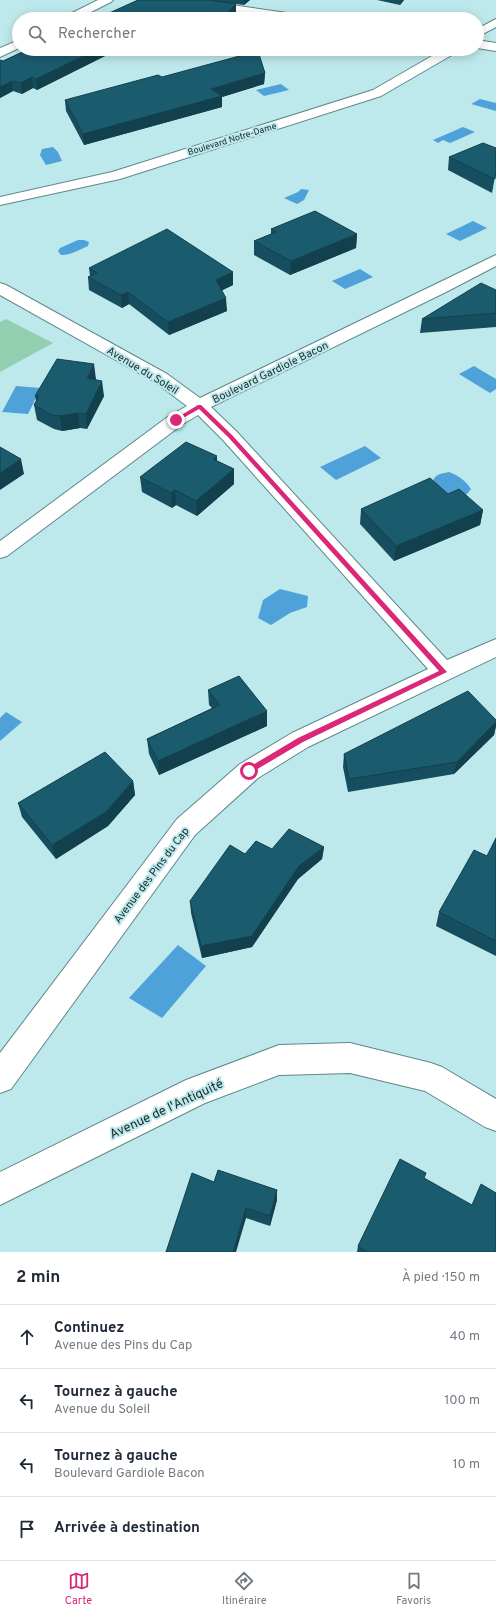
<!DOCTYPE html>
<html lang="fr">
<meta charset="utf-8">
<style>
body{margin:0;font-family:Overpass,sans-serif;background:#f6f6f7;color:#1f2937}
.stop{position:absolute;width:12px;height:12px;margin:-9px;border:3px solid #db2777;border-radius:50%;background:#fff}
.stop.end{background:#db2777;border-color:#fff;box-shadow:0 1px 4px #0008}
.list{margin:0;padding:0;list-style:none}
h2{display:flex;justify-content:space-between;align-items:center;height:52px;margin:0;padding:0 16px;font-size:17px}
h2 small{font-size:13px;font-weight:400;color:#747a83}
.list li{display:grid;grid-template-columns:26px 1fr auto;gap:12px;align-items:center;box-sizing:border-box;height:64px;padding:0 16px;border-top:1px solid #e0e1e3}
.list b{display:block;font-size:15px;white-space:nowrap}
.list p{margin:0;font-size:13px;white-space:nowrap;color:#747a83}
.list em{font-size:13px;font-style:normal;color:#747a83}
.icon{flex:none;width:22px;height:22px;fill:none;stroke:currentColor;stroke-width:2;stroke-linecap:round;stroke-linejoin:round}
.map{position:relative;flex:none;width:496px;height:1252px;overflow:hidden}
.search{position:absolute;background:#fff;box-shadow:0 2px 10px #0003;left:12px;right:12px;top:12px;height:44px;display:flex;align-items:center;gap:10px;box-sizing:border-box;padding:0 14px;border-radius:22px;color:#747a83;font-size:15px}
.sheet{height:308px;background:#fff}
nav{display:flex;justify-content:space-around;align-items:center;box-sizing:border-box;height:56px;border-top:1px solid #e0e1e3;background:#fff;font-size:11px;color:#747a83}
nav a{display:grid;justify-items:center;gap:2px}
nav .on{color:#db2777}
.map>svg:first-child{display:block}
</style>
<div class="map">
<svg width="496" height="1252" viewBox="0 0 496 1252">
<rect width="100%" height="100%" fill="#bee9ec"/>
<!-- green -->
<polygon fill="#91cfb0" points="6,319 53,343 0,372 0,322"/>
<!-- water -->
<g fill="#4ea1d9">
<polygon points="281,84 289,90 264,96 256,90"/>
<polygon points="480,99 496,103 496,111 471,104"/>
<polygon points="463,127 475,132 450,143 443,140 438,143 433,140"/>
<polygon points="53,147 58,152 62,161 46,165 40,155 42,149"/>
<polygon points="301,189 309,190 304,200 297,204 284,198 298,192"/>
<polygon points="473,221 487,228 460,241 446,234"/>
<path d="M78,240H84L89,242L88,246C79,250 71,255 61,255L58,251L60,248Z"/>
<polygon points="360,269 373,277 345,289 332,281"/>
<polygon points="474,366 496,379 496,389 490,393 459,374"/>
<polygon points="16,386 41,388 28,414 2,412"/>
<polygon points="365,446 381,458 336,480 320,467"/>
<path d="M449,472C459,476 465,480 471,489L467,494L450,496L432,484C434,474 440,474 449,472Z"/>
<polygon points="280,589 308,596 307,607 290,613 271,625 258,618 263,600"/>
<polygon points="6,712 22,722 0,741 0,718"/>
<polygon points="178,945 206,966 162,1018 129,998"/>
</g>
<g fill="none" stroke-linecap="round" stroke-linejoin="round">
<!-- minor casing -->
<g stroke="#5f878a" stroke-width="2">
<g id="minor">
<polygon points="98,0 113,0 111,2 77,19 62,19 64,17"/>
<polygon points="167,0 197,0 308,16 312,17 314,19 284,19 173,3"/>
<polygon points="496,19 496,27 477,37 477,29"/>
<polygon points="19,40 19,48 0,57 0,48"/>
<polygon points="477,40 496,43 496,51 477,48"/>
<polygon points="444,49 459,49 457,52 381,96 120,179 0,205 0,197 112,172 373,90"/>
<polygon points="496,255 496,266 446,292 211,407 237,432 447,660 496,639 496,657 308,747 258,778 195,835 11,1089 0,1093 0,1053 177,819 240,764 292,733 428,669 223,440 198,415 183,424 7,556 0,558 0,541 169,416 187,406 155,382 0,295 0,283 6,285 167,374 200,398"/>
<polygon points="350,1043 431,1063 442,1067 496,1099 496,1131 485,1127 425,1091 350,1073 279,1075 205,1103 0,1205 0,1172 186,1080 279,1045"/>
</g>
</g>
<!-- minor -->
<use href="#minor" fill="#fff" fill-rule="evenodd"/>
</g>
<!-- wall -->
<g fill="#174e5f">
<polygon points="138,0 250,0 244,5 236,4 236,14 231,19 96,19"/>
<polygon points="377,0 404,0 400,5"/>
<polygon points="29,49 119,49 37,90 33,88 22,94 13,91 0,98 0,60 3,61"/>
<polygon points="265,73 264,84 222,97 222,107 84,145 66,111 65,100 162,77"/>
<polygon points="449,157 496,171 492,193 448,170"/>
<polygon points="271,229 357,234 356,248 290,275 254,255 254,241 271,234"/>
<polygon points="89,268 233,272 233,285 222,290 227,311 169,335 129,304 122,308 89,290 88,277 90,276"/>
<polygon points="496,290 496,327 420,333 422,319"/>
<polygon points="96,379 96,380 104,396 87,429 80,428 62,431 54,429 37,420 34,405 36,401 35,396"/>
<polygon points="217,461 234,469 234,484 197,516 176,505 172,508 142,492 140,477"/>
<polygon points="448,494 483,510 480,525 394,561 360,524 361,509"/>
<polygon points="208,690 267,726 159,775 149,754 147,739 212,708 209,705"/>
<polygon points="496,720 496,726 494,735 454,774 348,792 343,767 344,754"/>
<polygon points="133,781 135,795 108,826 56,859 22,817 18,803"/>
<polygon points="496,838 496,956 436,926 439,912 487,856"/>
<polygon points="324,847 322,859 298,879 252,947 202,958 191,913 190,901 272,849"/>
<polygon points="424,1178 496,1252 357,1252 358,1246"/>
<polygon points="214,1182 277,1190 277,1200 270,1226 246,1218"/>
</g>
<!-- shaded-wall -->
<g fill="#13404d">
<polygon points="244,0 250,0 244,5"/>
<polygon points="401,0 404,0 400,5"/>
<polygon points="236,4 236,14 231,19 221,19"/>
<polygon points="98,49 119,49 37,90 36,79"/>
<polygon points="265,73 264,84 222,97 222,107 84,145 83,134 211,89"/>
<polygon points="32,77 33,88 22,94 21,83"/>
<polygon points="12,81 13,91 0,98 0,87"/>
<polygon points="357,234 356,248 290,275 291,261"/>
<polygon points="233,272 233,285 217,293 216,280"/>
<polygon points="128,292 129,304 122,308 121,295"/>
<polygon points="226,298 227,311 169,335 168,322"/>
<polygon points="94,364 96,379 89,393 87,378"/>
<polygon points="102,381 104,396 87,429 86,414"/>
<polygon points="78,413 80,428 62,431 60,416"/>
<polygon points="217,456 217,471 213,459"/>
<polygon points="21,459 24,474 0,490 0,473"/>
<polygon points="234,469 234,484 197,516 196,501"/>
<polygon points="175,490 176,505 172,508 171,493"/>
<polygon points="483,510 480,525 394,561 396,546"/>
<polygon points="267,711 267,726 159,775 158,761"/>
<polygon points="496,722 496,726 494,735 454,774 457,762"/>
<polygon points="133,781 135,795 108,826 56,859 52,845"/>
<polygon points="324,847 322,859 298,879 252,947 202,958 201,946 299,866"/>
<polygon points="277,1190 277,1200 270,1226 270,1216"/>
<polygon points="246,1208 246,1218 236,1252 233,1252"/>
</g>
<!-- building -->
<g fill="#1b5b6e" stroke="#13404d">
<polygon points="138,0 209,0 236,4 221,19 168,19 162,18 160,19 96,19"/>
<polygon points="29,49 98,49 36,79 32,77 21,83 12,81 0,87 0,60 3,61"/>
<polygon points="258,51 265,73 211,89 222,96 83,134 65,100 158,75 162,77"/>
<polygon points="483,143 496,148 496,171 495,179 449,157"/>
<polygon points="315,211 357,234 291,261 254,241 276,232 271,229"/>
<polygon points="167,229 233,272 216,280 226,298 168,322 128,292 121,295 88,277 97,273 89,268"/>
<polygon points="481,283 496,290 496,313 422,319"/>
<polygon points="57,359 94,364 87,378 102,381 86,414 78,413 60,416 52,415 34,405 39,396 35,396"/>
<polygon points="186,442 217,456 213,459 234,469 196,501 175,490 171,493 140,477"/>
<polygon points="0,447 21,459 0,473"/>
<polygon points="430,478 448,494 459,489 483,510 396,546 361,509"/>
<polygon points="239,676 267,711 158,761 147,739 220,705 208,690"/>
<polygon points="468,691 496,720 496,722 457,762 349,779 344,754"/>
<polygon points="105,752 133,781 106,812 52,845 18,803"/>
<polygon points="289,829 324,847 299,866 252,936 201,946 190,901 230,845 245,854 256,841 272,849"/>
<polygon points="496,838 496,941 439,912 474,850 487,856"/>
<polygon points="400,1159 426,1173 424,1178 472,1205 481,1184 496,1193 496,1252 367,1252 358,1246"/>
<polygon points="218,1170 277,1190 270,1216 246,1208 233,1252 166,1252 192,1173 214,1182"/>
</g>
<!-- route -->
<polygon fill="#db2777" points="198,405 201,405 232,435 447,672 303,742 249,774 245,771 246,769 298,738 439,671 228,437 199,409 178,421 173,420"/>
<g text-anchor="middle" stroke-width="4" stroke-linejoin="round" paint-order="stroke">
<!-- far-street labels -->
<g font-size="9" fill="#192a2b" stroke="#bee9ec">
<text transform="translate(232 139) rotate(-17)" y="3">Boulevard Notre-Dame</text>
</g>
<!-- street labels -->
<g font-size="11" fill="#192a2b" stroke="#bee9ec">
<text transform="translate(143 370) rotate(31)" y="4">Avenue du Soleil</text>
<text transform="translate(270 372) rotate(-26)" y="4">Boulevard Gardiole Bacon</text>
<text transform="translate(151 875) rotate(-53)" y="4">Avenue des Pins du Cap</text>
</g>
<!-- near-street labels -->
<g font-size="13" fill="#192a2b" stroke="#bee9ec">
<text transform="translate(166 1108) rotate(-25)" y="5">Avenue de l'Antiquité</text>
</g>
</g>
</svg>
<div class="stop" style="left:249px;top:771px"></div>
<div class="stop end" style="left:176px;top:420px"></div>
<div class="search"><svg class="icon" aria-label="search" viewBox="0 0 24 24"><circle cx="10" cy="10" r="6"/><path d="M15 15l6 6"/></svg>Rechercher</div>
</div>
<section class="sheet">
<h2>2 min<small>À pied · 150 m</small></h2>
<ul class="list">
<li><svg class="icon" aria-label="ahead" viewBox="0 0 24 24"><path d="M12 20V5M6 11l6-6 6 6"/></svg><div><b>Continuez</b><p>Avenue des Pins du Cap</p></div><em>40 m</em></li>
<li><svg class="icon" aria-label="left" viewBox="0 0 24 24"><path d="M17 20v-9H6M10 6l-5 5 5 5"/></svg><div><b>Tournez à gauche</b><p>Avenue du Soleil</p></div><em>100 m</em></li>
<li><svg class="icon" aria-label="left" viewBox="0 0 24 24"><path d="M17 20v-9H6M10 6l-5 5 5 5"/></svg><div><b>Tournez à gauche</b><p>Boulevard Gardiole Bacon</p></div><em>10 m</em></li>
<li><svg class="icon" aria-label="arrive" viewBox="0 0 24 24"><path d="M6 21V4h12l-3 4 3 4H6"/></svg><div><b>Arrivée à destination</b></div></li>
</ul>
</section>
<nav>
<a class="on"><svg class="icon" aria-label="map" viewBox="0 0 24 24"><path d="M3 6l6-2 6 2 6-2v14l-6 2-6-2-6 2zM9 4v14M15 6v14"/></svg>Carte</a>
<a><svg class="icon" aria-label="directions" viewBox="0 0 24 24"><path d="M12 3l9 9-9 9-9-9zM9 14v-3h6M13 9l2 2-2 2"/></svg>Itinéraire</a>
<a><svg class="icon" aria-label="saved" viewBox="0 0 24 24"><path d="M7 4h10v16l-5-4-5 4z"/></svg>Favoris</a>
</nav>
